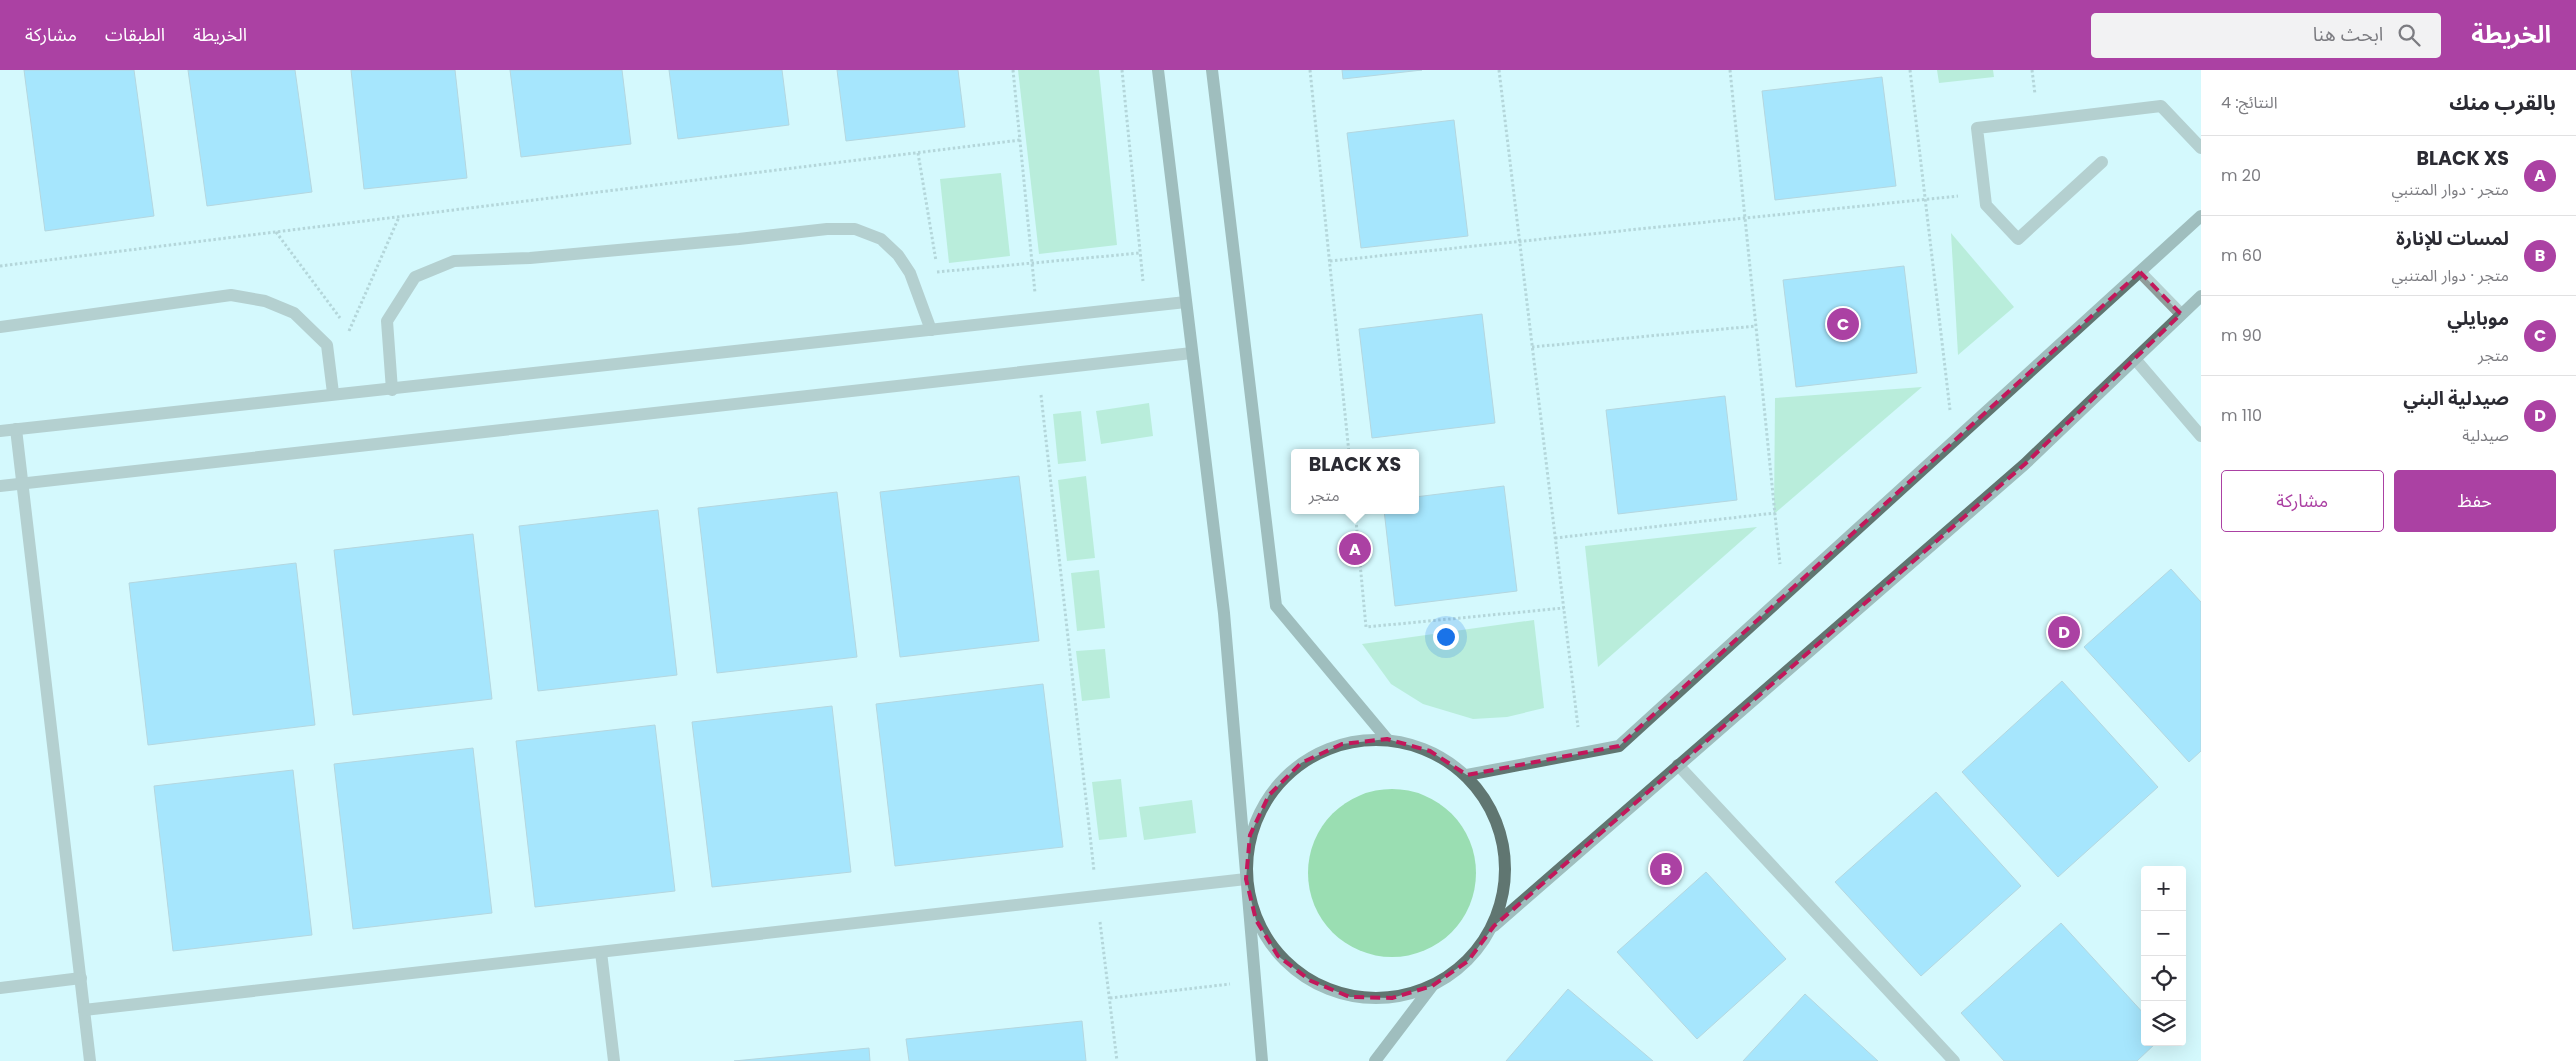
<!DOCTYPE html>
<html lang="ar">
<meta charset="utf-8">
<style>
body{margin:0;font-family:Poppins,"Noto Sans Arabic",sans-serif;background:#f2f2f3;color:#2b2b33;direction:rtl}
.controls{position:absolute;right:15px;bottom:15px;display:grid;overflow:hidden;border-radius:5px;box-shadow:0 5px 20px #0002}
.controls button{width:45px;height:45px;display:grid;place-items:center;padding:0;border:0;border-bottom:1px solid #e1e1e2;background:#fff;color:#2b2b33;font:25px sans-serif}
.you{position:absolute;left:1445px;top:566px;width:18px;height:18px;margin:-12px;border:4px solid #fff;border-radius:50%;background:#1a73e8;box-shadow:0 0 0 8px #1a73e833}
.badge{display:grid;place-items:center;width:32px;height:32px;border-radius:50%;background:#ab41a3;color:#fff;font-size:16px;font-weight:700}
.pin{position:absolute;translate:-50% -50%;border:2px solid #fff;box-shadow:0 1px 5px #0006}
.popup{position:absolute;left:1291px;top:379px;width:128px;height:65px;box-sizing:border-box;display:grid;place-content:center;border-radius:5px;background:#fff;filter:drop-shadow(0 1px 4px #0005);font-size:16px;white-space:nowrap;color:#7c7c81}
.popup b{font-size:19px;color:#2b2b33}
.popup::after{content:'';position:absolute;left:50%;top:100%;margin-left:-10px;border:10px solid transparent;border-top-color:#fff}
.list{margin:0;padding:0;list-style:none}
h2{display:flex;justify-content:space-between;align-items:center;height:65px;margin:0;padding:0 20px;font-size:21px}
h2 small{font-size:16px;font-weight:400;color:#7c7c81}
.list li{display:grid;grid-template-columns:32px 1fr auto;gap:15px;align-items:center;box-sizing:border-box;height:80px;padding:0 20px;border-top:1px solid #e1e1e2}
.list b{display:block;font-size:19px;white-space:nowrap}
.list p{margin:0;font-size:16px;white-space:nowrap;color:#7c7c81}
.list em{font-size:16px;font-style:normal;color:#7c7c81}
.actions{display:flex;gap:10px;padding:15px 20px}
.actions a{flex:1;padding:11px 0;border:1px solid #ab41a3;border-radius:5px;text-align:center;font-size:18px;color:#ab41a3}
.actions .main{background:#ab41a3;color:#fff}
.icon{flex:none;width:28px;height:28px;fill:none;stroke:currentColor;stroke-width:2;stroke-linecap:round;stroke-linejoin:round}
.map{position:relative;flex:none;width:2201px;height:991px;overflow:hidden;direction:ltr}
header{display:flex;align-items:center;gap:30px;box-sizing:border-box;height:70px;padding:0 25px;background:#ab41a3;color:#fff}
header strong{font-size:24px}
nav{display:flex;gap:28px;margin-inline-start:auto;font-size:18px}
.search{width:350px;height:45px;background:#f2f2f3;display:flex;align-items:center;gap:12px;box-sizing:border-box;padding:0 18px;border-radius:5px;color:#7c7c81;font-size:19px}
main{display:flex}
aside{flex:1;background:#fff}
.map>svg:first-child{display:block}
</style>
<header>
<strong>الخريطة</strong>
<div class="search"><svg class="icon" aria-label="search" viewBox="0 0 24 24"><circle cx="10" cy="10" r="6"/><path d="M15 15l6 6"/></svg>ابحث هنا</div>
<nav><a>الخريطة</a><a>الطبقات</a><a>مشاركة</a></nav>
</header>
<main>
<aside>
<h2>بالقرب منك<small>النتائج: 4</small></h2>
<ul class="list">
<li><span class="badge">A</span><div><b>BLACK XS</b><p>متجر · دوار المتنبي</p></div><em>20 m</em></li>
<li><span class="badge">B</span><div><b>لمسات للإنارة</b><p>متجر · دوار المتنبي</p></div><em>60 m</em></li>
<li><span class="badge">C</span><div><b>موبايلي</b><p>متجر</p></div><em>90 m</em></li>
<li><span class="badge">D</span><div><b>صيدلية البني</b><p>صيدلية</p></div><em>110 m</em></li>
</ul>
<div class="actions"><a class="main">حفظ</a><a>مشاركة</a></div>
</aside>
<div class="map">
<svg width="2201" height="991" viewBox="0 0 2201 991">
<rect width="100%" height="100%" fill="#d4f9fd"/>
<!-- green -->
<g fill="#9adeb2">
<polygon points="1018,0 1099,0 1117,175 1039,184"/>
<polygon points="1937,0 1993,0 1994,7 1939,13"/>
<polygon points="1001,103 1010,186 949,193 940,109"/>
<polygon points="1951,163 2014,237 1958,285"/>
<polygon points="1922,317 1774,444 1775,328"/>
<polygon points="1149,333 1153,366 1101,374 1096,341"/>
<polygon points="1081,341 1086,391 1058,394 1053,344"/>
<polygon points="1086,406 1095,488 1067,491 1058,410"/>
<polygon points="1757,457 1598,597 1585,476"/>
<polygon points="1099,500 1105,558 1077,561 1071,503"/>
<polygon points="1534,550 1544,638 1507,647 1473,649 1423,634 1391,614 1362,574"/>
<polygon points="1105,579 1110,628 1082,631 1076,581"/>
<polygon points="1121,709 1127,767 1099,770 1092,712"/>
<circle cx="1392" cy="803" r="84"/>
<polygon points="1192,730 1196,763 1144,770 1139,737"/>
</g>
<!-- building -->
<g fill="#70cffc" stroke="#8facbb">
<polygon points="24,0 134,0 154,146 45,161"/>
<polygon points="188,0 295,0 312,122 207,136"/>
<polygon points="351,0 455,0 467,108 364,119"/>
<polygon points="510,0 622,0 631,74 521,87"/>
<polygon points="669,0 782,0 789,55 678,69"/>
<polygon points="837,0 958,0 965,57 846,71"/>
<polygon points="1342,0 1422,0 1343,9"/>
<polygon points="1882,7 1896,116 1775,130 1762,21"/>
<polygon points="1454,50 1468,166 1361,178 1347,63"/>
<polygon points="1904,196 1917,303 1796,317 1783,210"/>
<polygon points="1482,244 1495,353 1372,368 1359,259"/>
<polygon points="1725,326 1737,430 1618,444 1606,340"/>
<polygon points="1019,406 1039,571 900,587 880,422"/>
<polygon points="1504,416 1517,521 1395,536 1384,440 1415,440 1415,427"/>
<polygon points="837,422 857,587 717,603 698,438"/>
<polygon points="658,440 677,605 538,621 519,456"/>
<polygon points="473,464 492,629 353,645 334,480"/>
<polygon points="296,493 315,655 148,675 129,513"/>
<polygon points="2171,499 2201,532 2201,681 2189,692 2084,577"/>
<polygon points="2062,611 2158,717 2058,807 1962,702"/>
<polygon points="1043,614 1063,777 895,796 876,634"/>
<polygon points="832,636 851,802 712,817 692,652"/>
<polygon points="655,655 675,821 535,837 516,671"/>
<polygon points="473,678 492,843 353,859 334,694"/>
<polygon points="293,700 312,865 173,881 154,716"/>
<polygon points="1936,722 2021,816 1921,906 1835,812"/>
<polygon points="1706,802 1786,889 1697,969 1617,882"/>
<polygon points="2061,853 2145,945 2145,972 2157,972 2137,991 2004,991 1961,943"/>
<polygon points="1568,919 1653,991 1506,991"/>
<polygon points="1805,924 1878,991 1743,991"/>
<polygon points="1082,951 1086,991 909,991 906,969"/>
<polygon points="869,978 870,991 734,991"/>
</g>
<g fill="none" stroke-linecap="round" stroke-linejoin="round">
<!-- path -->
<g stroke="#8facaf" stroke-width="3" stroke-dasharray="2.5 2.5" stroke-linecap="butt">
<polyline points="1013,0 1035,223"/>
<polyline points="1122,0 1143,211"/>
<polyline points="1310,0 1349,383"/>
<polyline points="1499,0 1578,657"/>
<polyline points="1730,0 1780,494"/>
<polyline points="1910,0 1950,340"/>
<polyline points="2032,0 2035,24"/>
<polyline points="918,83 936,191"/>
<polyline points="276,162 340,248"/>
<polyline points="1330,191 1958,126"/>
<polyline points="0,196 1020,70"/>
<polyline points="937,202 1140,183"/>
<polyline points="349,261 399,147"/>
<polyline points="1532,277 1756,256"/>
<polyline points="1041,325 1094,801"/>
<polyline points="1355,440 1366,557 1564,538"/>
<polyline points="1555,468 1775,443"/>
<polyline points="1100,852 1117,991"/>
<polyline points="1110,928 1230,914"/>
</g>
<!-- lane -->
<g stroke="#8f9d9a" stroke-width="12">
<polyline points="0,257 231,225 265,231 294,243 327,275 333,323"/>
<polyline points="392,320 387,251 415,207 454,191 530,188 739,169 827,159 855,159 881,169 898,185 910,203 931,260"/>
</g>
<!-- street -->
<g stroke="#8f9d9a" stroke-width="12">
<polyline points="2102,92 2018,169 1986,135 1977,58 2161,36 2201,78"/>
<polyline points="2140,202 2181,244"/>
<polyline points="2135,289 2201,366"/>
<polyline points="16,359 90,991"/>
<polyline points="0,361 1186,232"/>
<polyline points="0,416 1192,283"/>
<polyline points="1678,695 1954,991"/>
<polyline points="601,882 614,991"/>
<polyline points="0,918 81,908"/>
<polyline points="84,940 1246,809"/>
</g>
<!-- secondary -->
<g stroke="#607671" stroke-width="12">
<polyline points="1158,0 1224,543 1262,991"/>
<polyline points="1212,0 1276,536 1387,669"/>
<circle cx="1376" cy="799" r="129"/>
<polyline points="1467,705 1619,676 2201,146"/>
<polyline points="1494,856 2025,394 2201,226"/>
<polyline points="1375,991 1432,916"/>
</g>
</g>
<!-- marked area -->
<path d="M0 0H2201V991H0ZM2140,202L2181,244L2025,394L1494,856L1468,891L1432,916L1392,928L1350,927L1311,911L1278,886L1256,850L1246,809L1250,765L1269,725L1301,693L1342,674L1387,669L1430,681L1467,705L1619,676Z" fill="#d4f9fd" fill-opacity=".55" fill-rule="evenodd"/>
<path fill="none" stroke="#c2185b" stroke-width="4" stroke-dasharray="10 6" stroke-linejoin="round" d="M2140,202L2181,244L2025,394L1494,856L1468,891L1432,916L1392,928L1350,927L1311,911L1278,886L1256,850L1246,809L1250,765L1269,725L1301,693L1342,674L1387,669L1430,681L1467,705L1619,676Z"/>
</svg>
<div class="controls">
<button>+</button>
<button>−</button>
<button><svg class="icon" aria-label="locate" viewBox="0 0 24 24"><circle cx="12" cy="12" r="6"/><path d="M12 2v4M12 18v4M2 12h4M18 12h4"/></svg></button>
<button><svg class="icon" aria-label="layers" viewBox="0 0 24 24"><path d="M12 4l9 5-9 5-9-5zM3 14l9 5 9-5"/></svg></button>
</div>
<div class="you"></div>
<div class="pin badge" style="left:1355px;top:479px">A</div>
<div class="popup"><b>BLACK XS</b>متجر</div>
<div class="pin badge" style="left:1666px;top:799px">B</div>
<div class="pin badge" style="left:1843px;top:254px">C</div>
<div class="pin badge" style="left:2064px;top:562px">D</div>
</div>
</main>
